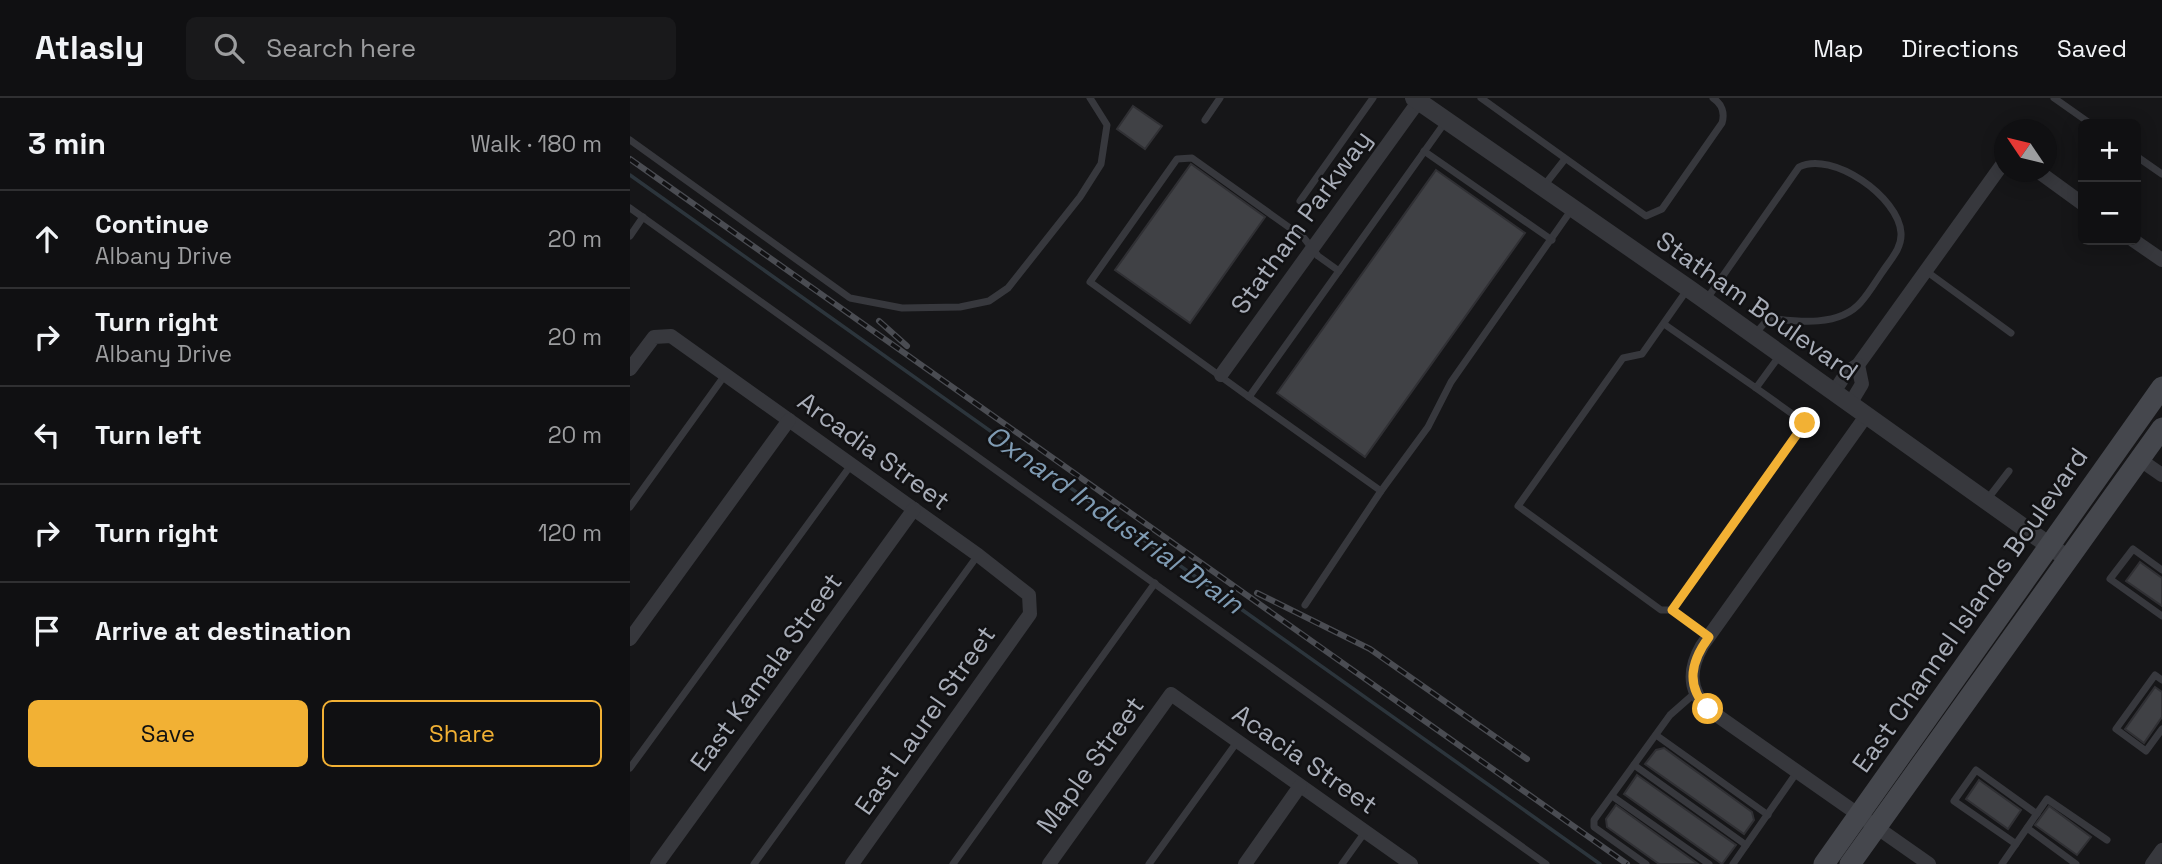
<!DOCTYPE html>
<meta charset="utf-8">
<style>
body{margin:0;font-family:"Space Grotesk",sans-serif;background:#19191b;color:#f1f3f6}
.controls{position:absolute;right:21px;top:21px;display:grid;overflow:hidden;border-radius:10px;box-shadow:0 4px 18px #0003}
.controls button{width:63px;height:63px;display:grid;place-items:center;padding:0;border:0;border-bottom:2px solid #303032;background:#101012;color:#f1f3f6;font:35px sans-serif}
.compass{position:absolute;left:1364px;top:21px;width:63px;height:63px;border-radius:50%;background:#101012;box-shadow:0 4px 18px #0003;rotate:305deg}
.stop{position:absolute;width:21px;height:21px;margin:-16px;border:5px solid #f2b134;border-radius:50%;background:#fff}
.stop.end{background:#f2b134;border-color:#fff;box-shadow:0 2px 7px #0008}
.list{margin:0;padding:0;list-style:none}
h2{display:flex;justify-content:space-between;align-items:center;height:91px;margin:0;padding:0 28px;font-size:30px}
h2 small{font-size:23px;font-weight:400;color:#9c9d9f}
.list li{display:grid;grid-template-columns:46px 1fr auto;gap:21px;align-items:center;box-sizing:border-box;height:98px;padding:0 28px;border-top:2px solid #303032}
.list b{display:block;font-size:26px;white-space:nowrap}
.list p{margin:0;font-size:23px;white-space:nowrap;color:#9c9d9f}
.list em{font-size:23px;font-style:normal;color:#9c9d9f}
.actions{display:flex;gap:14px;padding:21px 28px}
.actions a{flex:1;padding:16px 0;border:2px solid #f2b134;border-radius:10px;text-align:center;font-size:24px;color:#f2b134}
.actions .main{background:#f2b134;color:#111}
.icon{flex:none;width:38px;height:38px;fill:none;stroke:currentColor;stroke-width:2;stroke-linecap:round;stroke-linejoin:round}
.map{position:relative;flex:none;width:1532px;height:766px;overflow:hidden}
header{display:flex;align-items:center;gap:42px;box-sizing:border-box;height:98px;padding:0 35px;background:#101012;border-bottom:2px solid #303032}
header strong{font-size:33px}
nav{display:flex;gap:38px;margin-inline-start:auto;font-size:24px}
.search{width:490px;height:63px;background:#19191b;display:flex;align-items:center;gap:18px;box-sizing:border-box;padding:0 24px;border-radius:10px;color:#9c9d9f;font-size:26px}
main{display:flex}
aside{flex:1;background:#101012}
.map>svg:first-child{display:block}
</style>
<header>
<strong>Atlasly</strong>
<div class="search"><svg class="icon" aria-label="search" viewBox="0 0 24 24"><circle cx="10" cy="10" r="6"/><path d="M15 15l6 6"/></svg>Search here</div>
<nav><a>Map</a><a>Directions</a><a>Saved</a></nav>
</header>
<main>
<aside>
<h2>3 min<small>Walk · 180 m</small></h2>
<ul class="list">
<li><svg class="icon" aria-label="ahead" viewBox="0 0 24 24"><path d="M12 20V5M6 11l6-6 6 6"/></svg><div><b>Continue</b><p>Albany Drive</p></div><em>20 m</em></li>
<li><svg class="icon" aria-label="right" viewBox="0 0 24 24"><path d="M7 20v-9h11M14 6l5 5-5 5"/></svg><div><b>Turn right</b><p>Albany Drive</p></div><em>20 m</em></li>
<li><svg class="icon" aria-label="left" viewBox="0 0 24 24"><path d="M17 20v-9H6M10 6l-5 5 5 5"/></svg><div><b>Turn left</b></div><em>20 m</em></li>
<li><svg class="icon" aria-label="right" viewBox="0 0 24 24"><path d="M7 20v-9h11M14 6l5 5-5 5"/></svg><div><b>Turn right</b></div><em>120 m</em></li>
<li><svg class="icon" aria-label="arrive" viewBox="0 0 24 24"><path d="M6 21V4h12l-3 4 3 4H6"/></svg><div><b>Arrive at destination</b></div></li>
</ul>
<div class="actions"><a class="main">Save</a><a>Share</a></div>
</aside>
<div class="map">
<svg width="1532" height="766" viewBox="0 0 1532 766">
<rect width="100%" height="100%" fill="#161618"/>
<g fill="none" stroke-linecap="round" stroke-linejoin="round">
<!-- stream -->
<polyline stroke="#2c353c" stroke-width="3.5" points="0,77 970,766"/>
</g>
<!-- building -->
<g fill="#404145" stroke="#303034" stroke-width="2">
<polygon points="503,8 532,28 515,51 487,31"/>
<polygon points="561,66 635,119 560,225 485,172"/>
<polygon points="806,72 895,135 735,359 647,295"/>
<polygon points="1510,464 1532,480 1532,508 1496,483"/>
<polygon points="1525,589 1532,594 1532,619 1514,645 1495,631"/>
<polygon points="1034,650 1122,714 1124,722 1114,736 1015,666 1026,652"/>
<polygon points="1007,677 1106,747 1092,766 994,696"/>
<polygon points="1349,682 1391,712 1378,731 1336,701"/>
<polygon points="986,707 1068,766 1029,766 977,729 976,721"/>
<polygon points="1419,708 1461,739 1447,757 1405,727"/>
</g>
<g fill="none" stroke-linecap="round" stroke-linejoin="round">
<!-- service -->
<g stroke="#37383d" stroke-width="7">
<path d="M851,0L1016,118L1032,111L1092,25C1095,15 1092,6 1083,0"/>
<polyline points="1424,0 1461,26"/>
<polyline points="575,22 590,0"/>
<polyline points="816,23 619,299 751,393 798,329 821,284 942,111"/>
<polyline points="0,42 220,200 272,210 330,209 359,203 378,190 450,99 471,66 477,27 460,0"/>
<polyline points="794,53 922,142"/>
<polyline points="1506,58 1532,76"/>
<polyline points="913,89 935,61"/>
<polyline points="670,103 743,0"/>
<polyline points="0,110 916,766"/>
<polyline points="0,138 13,119"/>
<polyline points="1296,173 1381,235"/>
<polyline points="1057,192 1012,256 993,260 888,408 1031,512 1042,512 1078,538"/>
<path d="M1076,202L1169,69C1202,52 1269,99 1271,135C1272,150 1261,161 1253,173C1246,183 1239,195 1231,204C1210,229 1168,224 1139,220L1124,237"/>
<polyline points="1034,226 1126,290 1150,257"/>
<polyline points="619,299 460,184 547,61 562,60 674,140 688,158 709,173"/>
<polyline points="1356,403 1379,373"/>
<polyline points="0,409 95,277"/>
<polyline points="1532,472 1503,451 1480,481 1532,518"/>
<polyline points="675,507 751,393"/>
<polyline points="1042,512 1175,325 1126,290"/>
<polyline points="1532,582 1525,577 1486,631 1516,653 1532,631"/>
<polyline points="1026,637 1138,717"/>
<polyline points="1004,667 1116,747"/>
<polyline points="0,670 221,367"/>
<polyline points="982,698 1079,766"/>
<polyline points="1397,730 1446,766"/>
<polyline points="1386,746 1324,703 1346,672 1407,716"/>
<polyline points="124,766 348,457"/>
<polyline points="323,766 525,485"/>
<polyline points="519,766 607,644"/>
<polyline points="712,766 735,734"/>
<polyline points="1016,766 964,729 964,722 1040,617 1065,595"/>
<polyline points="1103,766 1167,674"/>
<polyline points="1372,766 1417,701 1477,742"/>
</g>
<!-- minor -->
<g stroke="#37383d" stroke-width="14">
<polyline points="1409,74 1453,106"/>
<polyline points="1503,142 1532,162"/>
<polyline points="0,271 24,239 41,238 348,457 399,497 400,516 222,766"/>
<polyline points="591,277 791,0"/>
<polyline points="1204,294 1217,274 1228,267 1374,64"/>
<polyline points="1220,306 1232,286 1228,267"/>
<path d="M1236,318L1072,548C1059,571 1058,592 1078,611L1299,766"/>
<polyline points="1509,361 1532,377"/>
<polyline points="0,541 159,322"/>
<polyline points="27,766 284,411"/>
<polyline points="419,766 541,596 781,766"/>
<polyline points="615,766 670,688"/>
<polyline points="1522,766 1532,752"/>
</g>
<!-- tertiary -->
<polyline stroke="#37383d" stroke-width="18" points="784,0 1058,190 1431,456"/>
<!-- secondary -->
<g stroke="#45474d" stroke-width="21">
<polyline points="1194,766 1532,289"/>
<polyline points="1220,766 1532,330"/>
</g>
<!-- rail casing -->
<g stroke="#4a4c52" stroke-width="6">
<g id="rail">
<polyline points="0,61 997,766"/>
<polyline points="249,223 277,248"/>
<polyline points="627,495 740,551 897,661"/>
</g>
</g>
<!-- rail -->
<use href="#rail" stroke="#111113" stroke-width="3.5" stroke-dasharray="10" stroke-linecap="butt"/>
</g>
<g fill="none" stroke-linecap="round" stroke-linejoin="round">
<!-- route -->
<path stroke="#f2b134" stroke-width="9" d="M1078,611C1055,588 1061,563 1079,539L1042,512L1175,325"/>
</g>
<g text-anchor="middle" stroke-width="5" stroke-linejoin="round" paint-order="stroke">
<!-- street labels -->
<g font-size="26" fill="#a8adb8" stroke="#111113">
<text transform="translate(671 124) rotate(-54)" y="9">Statham Parkway</text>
<text transform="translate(1127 208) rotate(35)" y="9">Statham Boulevard</text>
<text transform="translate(244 353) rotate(36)" y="9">Arcadia Street</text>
<text transform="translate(1340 512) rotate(-55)" y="9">East Channel Islands Boulevard</text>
<text transform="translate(136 574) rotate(-54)" y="9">East Kamala Street</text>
<text transform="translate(295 622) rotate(-55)" y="9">East Laurel Street</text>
<text transform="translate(675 661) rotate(35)" y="9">Acacia Street</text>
<text transform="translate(460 667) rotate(-54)" y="9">Maple Street</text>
</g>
<!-- water labels -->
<g font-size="28" font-style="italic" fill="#7f9bb3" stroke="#111113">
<text transform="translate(485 421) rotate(35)" y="10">Oxnard Industrial Drain</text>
</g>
</g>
</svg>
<div class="controls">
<button>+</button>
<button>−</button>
</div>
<svg class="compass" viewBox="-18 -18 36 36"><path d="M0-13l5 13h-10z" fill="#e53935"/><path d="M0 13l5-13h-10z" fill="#9c9d9f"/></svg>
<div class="stop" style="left:1078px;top:611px"></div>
<div class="stop end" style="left:1175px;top:325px"></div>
</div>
</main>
